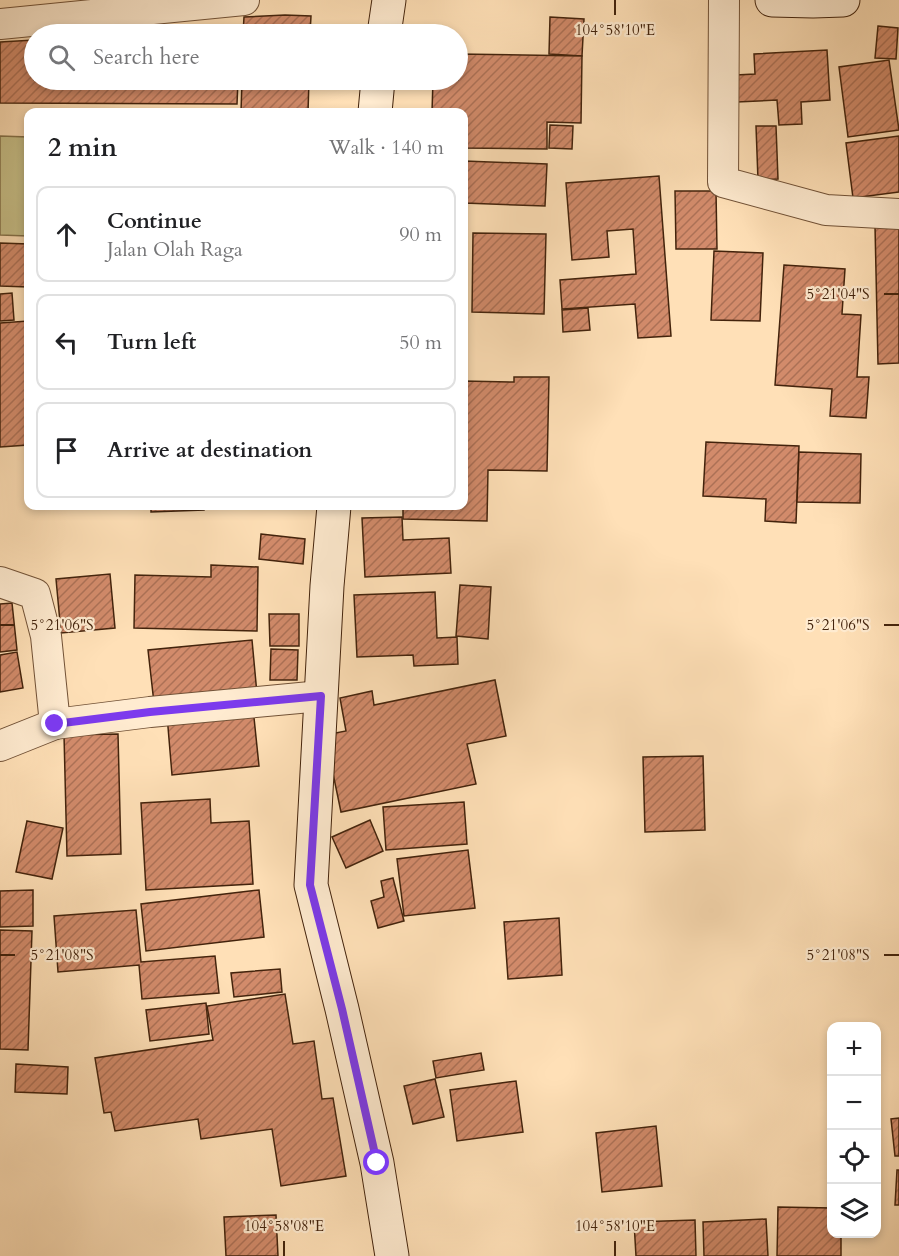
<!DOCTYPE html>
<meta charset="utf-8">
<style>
body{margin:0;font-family:Cardo,serif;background:#f2f2f2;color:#202124}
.controls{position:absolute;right:18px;bottom:18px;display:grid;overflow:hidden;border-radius:12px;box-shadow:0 3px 9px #0003}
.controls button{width:54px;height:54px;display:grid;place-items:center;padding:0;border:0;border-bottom:2px solid #e0e0e0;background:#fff;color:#202124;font:30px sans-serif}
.stop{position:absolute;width:18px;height:18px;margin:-14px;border:4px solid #7c3aed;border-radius:50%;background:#fff}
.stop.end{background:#7c3aed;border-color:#fff;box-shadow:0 2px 6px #0008}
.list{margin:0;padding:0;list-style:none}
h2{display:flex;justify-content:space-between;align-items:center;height:78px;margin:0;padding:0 24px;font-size:26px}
h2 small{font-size:20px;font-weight:400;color:#757577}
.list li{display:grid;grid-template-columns:39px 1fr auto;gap:18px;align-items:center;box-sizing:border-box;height:96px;margin:0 12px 12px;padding:0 12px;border:2px solid #e0e0e0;border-radius:12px}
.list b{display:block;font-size:22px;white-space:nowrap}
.list p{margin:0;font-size:20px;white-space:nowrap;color:#757577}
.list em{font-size:20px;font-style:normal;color:#757577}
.icon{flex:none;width:33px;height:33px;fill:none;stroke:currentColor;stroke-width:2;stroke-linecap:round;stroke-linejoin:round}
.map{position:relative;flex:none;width:899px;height:1256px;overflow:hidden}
.search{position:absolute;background:#fff;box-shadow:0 3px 9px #0003;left:24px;top:24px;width:444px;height:66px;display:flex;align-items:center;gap:15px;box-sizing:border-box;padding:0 21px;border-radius:33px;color:#757577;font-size:22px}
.panel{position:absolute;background:#fff;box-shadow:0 3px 9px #0003;left:24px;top:108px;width:444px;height:402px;border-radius:12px}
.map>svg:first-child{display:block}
</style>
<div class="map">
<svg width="899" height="1256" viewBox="0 0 899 1256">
<defs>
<pattern id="building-hatch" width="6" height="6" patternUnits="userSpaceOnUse" patternTransform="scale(1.5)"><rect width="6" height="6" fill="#d28b6b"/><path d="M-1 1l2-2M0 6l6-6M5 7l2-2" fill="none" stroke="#ac7156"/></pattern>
</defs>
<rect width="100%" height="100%" fill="#ffe0b7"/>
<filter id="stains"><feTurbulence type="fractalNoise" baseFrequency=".00333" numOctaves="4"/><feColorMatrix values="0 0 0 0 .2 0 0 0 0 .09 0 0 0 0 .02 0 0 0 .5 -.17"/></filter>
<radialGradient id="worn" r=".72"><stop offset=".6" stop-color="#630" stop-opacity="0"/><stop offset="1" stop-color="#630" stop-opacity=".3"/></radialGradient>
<!-- grass -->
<polygon fill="#c7c089" stroke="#85724a" stroke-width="1.5" points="0,136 28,137 28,236 0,235"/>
<!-- building -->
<g fill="url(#building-hatch)" stroke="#43230c" stroke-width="1.5">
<polygon points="285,15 311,16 310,34 243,34 244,17"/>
<polygon points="550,17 584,19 582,56 549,54"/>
<polygon points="878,26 898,28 896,59 875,58"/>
<polygon points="34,40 34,80 238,80 237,104 0,103 0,42"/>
<polygon points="827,50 830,100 801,102 802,124 779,125 777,100 737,102 736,75 755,74 754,54"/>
<polygon points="458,54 582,56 581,123 547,122 547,149 464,148 464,112 432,112 433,80 458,80"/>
<polygon points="889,60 899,130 848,137 839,67"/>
<polygon points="242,80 309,80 308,112 241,112"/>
<polygon points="550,125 573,126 572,149 549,148"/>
<polygon points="756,126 776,126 778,179 758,180"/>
<polygon points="899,136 899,192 853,198 846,143"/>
<polygon points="464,161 547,164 545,206 464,203"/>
<polygon points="659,176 671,336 638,338 635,304 562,309 560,280 636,274 633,229 607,231 609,257 572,260 566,183"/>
<polygon points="675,191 716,191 717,249 676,249"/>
<polygon points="875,226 899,226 899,363 878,364"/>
<polygon points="473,233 546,234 544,314 472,312"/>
<polygon points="0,243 28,244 28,287 0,286"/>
<polygon points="714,251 763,253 760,321 711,320"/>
<polygon points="784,265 845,269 842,314 861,315 857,377 869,377 866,418 830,416 832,389 775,385"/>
<polygon points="12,293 14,320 0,321 0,294"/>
<polygon points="588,308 590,330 563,332 562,310"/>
<polygon points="28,321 28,445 0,447 0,323"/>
<polygon points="514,377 549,377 547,471 488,470 487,521 403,519 403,506 464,506 464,381 514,382"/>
<polygon points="706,442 799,446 796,523 765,521 766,499 703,496"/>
<polygon points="799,452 861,454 860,503 797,502"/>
<polygon points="151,506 204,506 204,510 151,512"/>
<polygon points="402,517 403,540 449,538 451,573 365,577 362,518"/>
<polygon points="261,534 305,539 303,564 259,559"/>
<polygon points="211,565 258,567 257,631 134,628 135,575 211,577"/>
<polygon points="110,574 115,628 61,633 56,579"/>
<polygon points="460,585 491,587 488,639 456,636"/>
<polygon points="435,592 437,638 457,637 458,664 414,666 413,655 357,657 354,595"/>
<polygon points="12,603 17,650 0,652 0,604"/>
<polygon points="269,614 299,614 299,646 270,646"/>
<polygon points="252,640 257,694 154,703 148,650"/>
<polygon points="271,649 298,650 297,680 270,680"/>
<polygon points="17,652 23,688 0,692 0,655"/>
<polygon points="495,680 506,736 467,744 476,784 341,812 325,735 346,731 340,698 372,691 374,705"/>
<polygon points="253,708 259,766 172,775 167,715"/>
<polygon points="118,734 121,854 67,856 64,735"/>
<polygon points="703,756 705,830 645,832 643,757"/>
<polygon points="210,799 211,823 249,821 253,884 146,890 141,803"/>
<polygon points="464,802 467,844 386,850 383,807"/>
<polygon points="370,820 383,851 346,868 332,837"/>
<polygon points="27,821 63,828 52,879 16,872"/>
<polygon points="468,850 475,908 404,916 397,859"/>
<polygon points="393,878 404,921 378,928 371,901 384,897 381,881"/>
<polygon points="33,890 33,926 0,927 0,891"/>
<polygon points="259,890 264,937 146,951 141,904"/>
<polygon points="136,910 141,962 215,956 219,993 142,999 139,965 58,972 54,916"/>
<polygon points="559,918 562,975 508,979 504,922"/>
<polygon points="0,930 32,931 28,1050 0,1049"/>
<polygon points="280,969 282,992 234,997 231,973"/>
<polygon points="285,994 293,1044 314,1041 322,1099 333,1098 346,1176 281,1186 272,1129 201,1139 198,1119 115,1131 111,1112 104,1113 95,1058 213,1040 207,1006"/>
<polygon points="206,1003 209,1034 150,1041 146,1010"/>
<polygon points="481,1053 484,1070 436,1078 433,1061"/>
<polygon points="16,1064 68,1067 67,1094 15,1092"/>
<polygon points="435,1079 444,1117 413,1124 404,1086"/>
<polygon points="516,1081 523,1132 457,1141 450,1090"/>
<polygon points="899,1118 899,1156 895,1156 891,1119"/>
<polygon points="656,1126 662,1186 602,1192 596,1133"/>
<polygon points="897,1170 899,1170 899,1205 895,1205"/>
<polygon points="778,1207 832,1208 832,1234 841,1234 841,1256 777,1256"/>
<polygon points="276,1215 278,1256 226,1256 224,1217"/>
<polygon points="766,1219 768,1256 704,1256 703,1222"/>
<polygon points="695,1220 696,1256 636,1256 634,1222"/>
</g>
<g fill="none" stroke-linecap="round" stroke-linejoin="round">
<!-- street casing -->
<g stroke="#725237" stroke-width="32">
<g id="street">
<polyline points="724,0 723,182 826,210 899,214"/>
<polyline points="0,24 244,0"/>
<polyline points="0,582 35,594 46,636 55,724"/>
<polyline points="0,746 55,724 150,712 321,696"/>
</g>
</g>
<!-- secondary casing -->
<g stroke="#43230c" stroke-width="35">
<g id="secondary">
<polyline points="772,0 813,1 843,0"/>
<polyline points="384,34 389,0"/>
<polyline points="375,112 378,80"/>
<polyline points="334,506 327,586 311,885 342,1009 377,1163 392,1256"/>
</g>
</g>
<!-- street -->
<use href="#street" stroke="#ffebd0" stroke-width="30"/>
<!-- secondary -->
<use href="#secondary" stroke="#ffebd0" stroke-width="33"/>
</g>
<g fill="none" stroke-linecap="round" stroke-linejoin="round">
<!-- route -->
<polyline stroke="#7c3aed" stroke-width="8" points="55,724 150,712 321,696 310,885 342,1009 377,1163"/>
</g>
<!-- ticks -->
<path fill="none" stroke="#43230c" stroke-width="2" d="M615,0V15M884,294H899M0,625H15M884,625H899M0,955H15M884,955H899M284,1241V1256M615,1241V1256"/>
<g font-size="15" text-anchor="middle" fill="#43230c" stroke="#ffebd0" stroke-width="4.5" stroke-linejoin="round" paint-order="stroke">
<text x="615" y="35">104°58'10"E</text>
<text x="838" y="299">5°21'04"S</text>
<text x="62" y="630">5°21'06"S</text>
<text x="838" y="630">5°21'06"S</text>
<text x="62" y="960">5°21'08"S</text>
<text x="838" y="960">5°21'08"S</text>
<text x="284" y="1231">104°58'08"E</text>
<text x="615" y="1231">104°58'10"E</text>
</g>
<rect width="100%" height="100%" filter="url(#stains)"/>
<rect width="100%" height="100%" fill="url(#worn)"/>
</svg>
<div class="controls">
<button>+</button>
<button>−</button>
<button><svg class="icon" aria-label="locate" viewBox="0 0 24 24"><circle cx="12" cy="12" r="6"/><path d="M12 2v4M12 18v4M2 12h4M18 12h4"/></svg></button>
<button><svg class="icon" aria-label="layers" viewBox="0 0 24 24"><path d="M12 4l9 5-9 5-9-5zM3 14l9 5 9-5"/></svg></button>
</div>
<div class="stop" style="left:377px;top:1163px"></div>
<div class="stop end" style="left:55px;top:724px"></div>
<div class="search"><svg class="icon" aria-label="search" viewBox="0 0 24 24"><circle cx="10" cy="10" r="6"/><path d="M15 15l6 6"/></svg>Search here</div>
<section class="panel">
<h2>2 min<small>Walk · 140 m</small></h2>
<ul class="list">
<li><svg class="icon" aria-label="ahead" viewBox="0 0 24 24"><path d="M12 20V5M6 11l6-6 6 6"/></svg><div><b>Continue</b><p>Jalan Olah Raga</p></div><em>90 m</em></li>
<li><svg class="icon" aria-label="left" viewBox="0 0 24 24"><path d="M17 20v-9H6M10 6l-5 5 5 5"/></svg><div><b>Turn left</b></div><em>50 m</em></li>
<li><svg class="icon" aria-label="arrive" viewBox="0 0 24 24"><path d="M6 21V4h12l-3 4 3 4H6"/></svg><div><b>Arrive at destination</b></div></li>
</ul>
</section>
</div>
